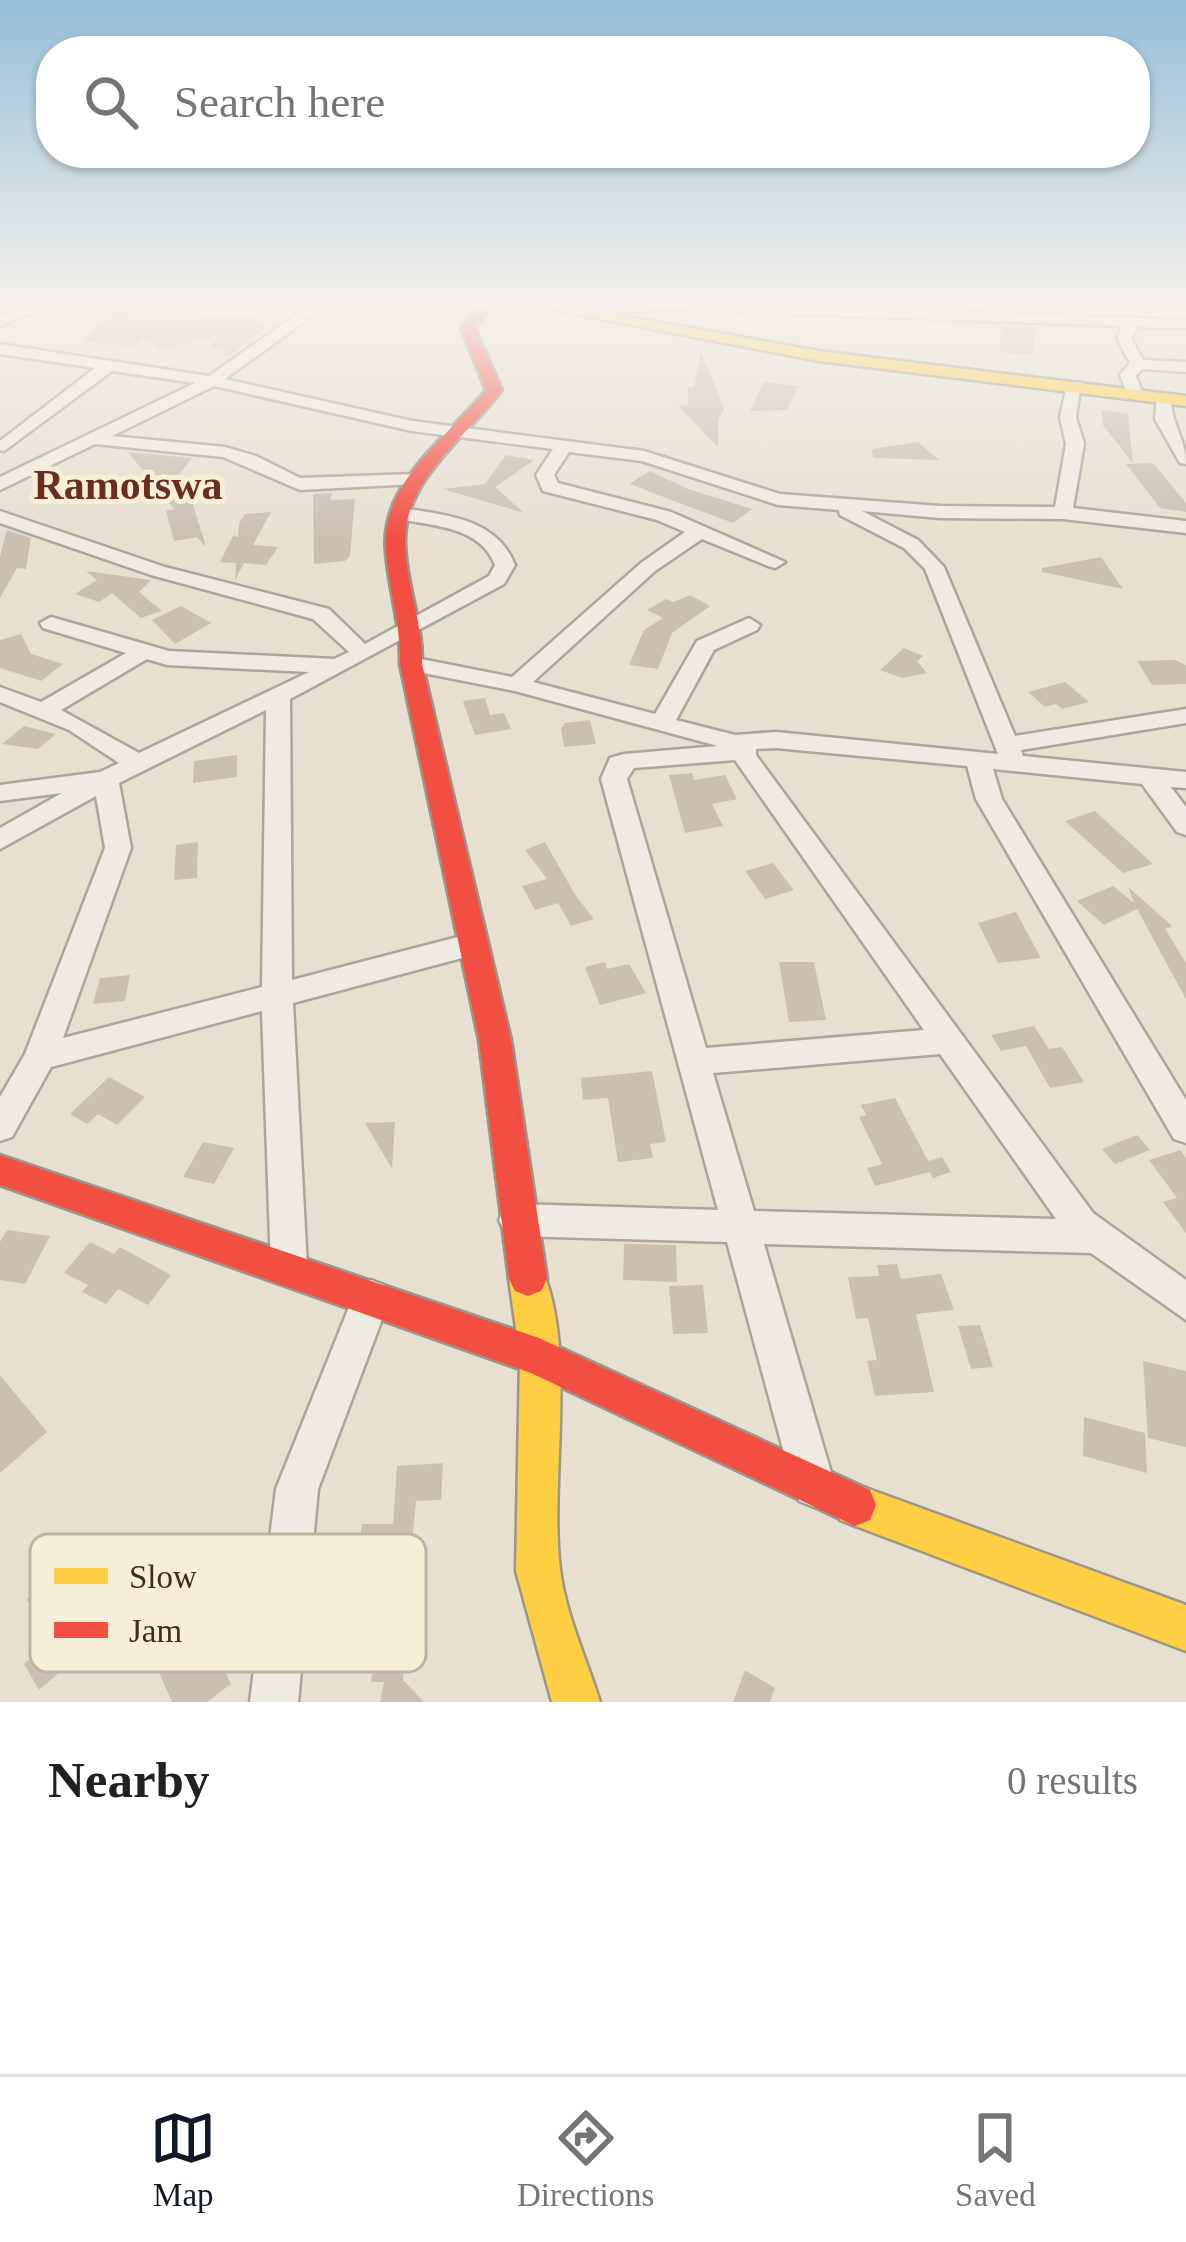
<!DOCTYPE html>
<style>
body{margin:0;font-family:Georgia,serif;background:#f6f6f6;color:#202124}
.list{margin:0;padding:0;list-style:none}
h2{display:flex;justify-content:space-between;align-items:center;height:156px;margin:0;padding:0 48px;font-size:51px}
h2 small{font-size:39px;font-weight:400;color:#757577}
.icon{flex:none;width:66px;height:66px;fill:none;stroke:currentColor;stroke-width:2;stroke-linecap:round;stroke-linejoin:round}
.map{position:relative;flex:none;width:1186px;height:1702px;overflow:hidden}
.search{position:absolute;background:#fff;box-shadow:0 3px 9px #0004;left:36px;right:36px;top:36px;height:132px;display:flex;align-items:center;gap:30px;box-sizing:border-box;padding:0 42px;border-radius:48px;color:#757577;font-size:45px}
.sheet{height:372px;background:#fff}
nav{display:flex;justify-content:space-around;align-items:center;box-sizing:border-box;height:168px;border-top:3px solid #e0e0e0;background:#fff;font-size:33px;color:#757577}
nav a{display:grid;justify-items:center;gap:6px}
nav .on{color:#111827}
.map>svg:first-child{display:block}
</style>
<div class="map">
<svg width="1186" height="1702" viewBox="0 0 1186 1702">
<rect width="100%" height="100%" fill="#e7e0d1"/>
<!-- building -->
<g fill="#cbbfb2">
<polygon points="121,309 136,310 126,321 264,316 255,324 269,324 229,356 220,355 228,349 209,348 221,333 162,350 143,339 132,346 82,341 108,312"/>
<polygon points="1002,326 1036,327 1032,355 999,352"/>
<polygon points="701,352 724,409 718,420 718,447 678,406 688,405 688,387 694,387"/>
<polygon points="764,382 798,386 787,410 750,411"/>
<polygon points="1102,410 1128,414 1133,463 1102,424"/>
<polygon points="918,442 939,460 873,458 872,449"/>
<polygon points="128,452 192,458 178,476 188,488 206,547 197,537 174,541 166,511 174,509"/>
<polygon points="506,455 534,460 495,487 524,513 443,489 485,484"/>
<polygon points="1153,463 1186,503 1186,512 1160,508 1126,464"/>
<polygon points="650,471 688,489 752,509 733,523 629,484"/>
<polygon points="332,493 330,500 355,499 350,555 345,561 314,564 313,494"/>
<polygon points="271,512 253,545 278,547 266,565 244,563 235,580 236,563 220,562 233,536 238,537 239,523 245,514"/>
<polygon points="7,530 31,538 26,569 17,568 0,598 0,556"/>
<polygon points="1101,557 1123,589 1042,572 1042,568"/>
<polygon points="86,571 151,580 139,592 162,611 141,618 112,593 99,602 75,594 97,580"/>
<polygon points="690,595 710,606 672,633 658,669 629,665 644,630 663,618 647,610 666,599 674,602"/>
<polygon points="181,606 211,623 175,644 152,620"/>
<polygon points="21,634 31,654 63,664 41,681 0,668 0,640"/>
<polygon points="904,648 923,656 917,661 927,673 902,678 880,670"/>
<polygon points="1175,660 1186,665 1186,684 1152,685 1137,661"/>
<polygon points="1065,682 1089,702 1062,709 1056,704 1045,707 1028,692"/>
<polygon points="485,698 490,715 504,713 511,729 475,735 463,701"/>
<polygon points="590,720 596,744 564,747 561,728 565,723"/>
<polygon points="24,726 56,734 38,749 2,744"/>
<polygon points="237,755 237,777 193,783 194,761"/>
<polygon points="692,773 694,780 725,775 737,799 712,804 723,826 685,833 669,775"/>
<polygon points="1095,811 1153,864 1123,873 1065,821"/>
<polygon points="198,842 197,878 174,880 176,845"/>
<polygon points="545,842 576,896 594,919 571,926 558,903 535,910 522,886 547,879 525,850"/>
<polygon points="773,863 794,890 765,899 745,871"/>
<polygon points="1113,886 1134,903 1128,887 1172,926 1165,929 1186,963 1186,999 1137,909 1104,925 1077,901"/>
<polygon points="1016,912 1041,958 998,963 978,923"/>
<polygon points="605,962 607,969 629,964 646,993 600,1005 585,967"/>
<polygon points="779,962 814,962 826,1020 789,1022"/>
<polygon points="130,975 125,1001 93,1004 100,978"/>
<polygon points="1034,1026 1049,1049 1062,1047 1084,1082 1050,1088 1026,1046 1001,1051 991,1035"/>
<polygon points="652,1071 666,1142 650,1144 653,1158 618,1162 608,1098 583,1100 581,1078"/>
<polygon points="109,1077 145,1097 117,1125 98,1114 87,1124 70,1114"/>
<polygon points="895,1098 928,1161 942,1157 951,1172 933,1178 930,1172 875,1186 867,1168 882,1164 859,1117 866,1115 861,1105"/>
<polygon points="395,1122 392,1169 365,1123"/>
<polygon points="1137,1135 1150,1150 1115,1164 1102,1149"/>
<polygon points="203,1142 234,1148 214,1184 183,1177"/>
<polygon points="1180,1150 1186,1158 1186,1233 1163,1202 1177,1198 1149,1160"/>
<polygon points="7,1230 50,1236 25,1284 0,1280 0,1242"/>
<polygon points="90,1242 114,1254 120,1247 171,1275 148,1305 118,1289 106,1304 82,1292 88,1285 64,1273"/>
<polygon points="624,1244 676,1245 677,1282 623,1280"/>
<polygon points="897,1264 901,1279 941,1274 954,1310 916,1314 934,1392 875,1396 867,1361 877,1360 868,1318 856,1319 848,1277 879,1276 877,1265"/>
<polygon points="703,1285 708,1333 673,1334 669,1286"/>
<polygon points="980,1325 993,1367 971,1369 958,1326"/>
<polygon points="1143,1361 1186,1371 1186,1447 1148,1438"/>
<polygon points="0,1375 47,1432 0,1473"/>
<polygon points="1084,1417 1145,1433 1147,1473 1083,1456"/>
<polygon points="443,1463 441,1500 416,1501 410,1560 357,1560 362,1524 393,1524 397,1466"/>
<polygon points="72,1542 93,1557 47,1616 26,1600"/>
<polygon points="95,1604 110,1629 39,1690 24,1664"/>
<polygon points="408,1614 403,1680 424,1702 380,1702 384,1682 371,1682 373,1669 323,1671 330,1616"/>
<polygon points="186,1631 202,1667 218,1655 231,1684 207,1702 172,1702 152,1656"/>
<polygon points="745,1670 775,1688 770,1702 733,1702"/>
</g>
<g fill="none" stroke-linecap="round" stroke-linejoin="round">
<!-- street casing -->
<g stroke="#ada599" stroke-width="5">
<g id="street">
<polygon points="40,301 53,304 0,326 0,317"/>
<path d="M316,301H333L225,379L412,421L644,451L780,494L940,506L1055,507L1066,444L1060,417L1067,385L1081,382L1076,417L1084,444L1073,508L1186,521V533L1063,519L940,518L862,511L918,540L944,567L1015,736L1186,709V723L1021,750L1023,756L1186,772V788L1171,787L1186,807V835L1177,832L1142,784L993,769L1002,799L1186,1100V1143L1174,1139L976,799L967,766L776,748L756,749V755L1093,1213L1186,1280V1320L1091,1253L764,1244L835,1486L829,1501L814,1507L799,1501L793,1486L727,1242L517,1236L504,1231L499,1220L504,1209L517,1204L718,1210L601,779L610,758L624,754L718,746L515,691L403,669L400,664L411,657L512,677L641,563L685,532L657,520L543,491L536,475L553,449L412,431L214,386L112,436L225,447L256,456L300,478L414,474L423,479L414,484L300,490L223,457L95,444L0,490V477L195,383L112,371L4,451L0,450V441L95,368L0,354V344L209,376ZM569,452L642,461L778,505L839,510L840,515L904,548L925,569L998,754L776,732L735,735L676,720L714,650L757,630L760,625L749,618L697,641L655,714L533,682L655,571L702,539L768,566L775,568L785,562L671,512L558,483L554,475ZM735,760L924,1030L706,1048L627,779L634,768ZM940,1054L1056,1219L754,1211L713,1073Z"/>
<polygon points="675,301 1186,320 1186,328 1137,327 1131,338 1143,360 1186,362 1186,372 1142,369 1136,376 1143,395 1129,398 1120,375 1130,363 1117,338 1122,326 661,309 588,315 581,311 588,307"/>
<path d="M1157,396L1171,399C1171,424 1186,439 1186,464L1180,463L1155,419Z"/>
<path d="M401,508C445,515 497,518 515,565L504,584L290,699L292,980L473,933L483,936L488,944L483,952L473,955L293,1003L307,1267L302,1279L289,1284L276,1279L271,1267L262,1011L51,1067L12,1137L0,1141V1097L25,1054L105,848L96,796L0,849V828L62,793L0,801V785L100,772L119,763L69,730L0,702V687L41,702L126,653L43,628L40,623L51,617L169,651L334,659L349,652L313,619L151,575L0,523V511L165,567L329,609L365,644L489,576L495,565C480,525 430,526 394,518V510ZM147,659L167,665L309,672L139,753L61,710ZM266,710L262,987L63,1038L131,848L119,783Z"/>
<polygon points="371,1280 384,1285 390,1298 318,1489 298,1702 250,1702 276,1489 358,1285"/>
</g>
</g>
<!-- slow casing -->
<g stroke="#9c958a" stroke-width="5">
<g id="slow">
<polygon points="0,301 123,301 116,305 0,307"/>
<polygon points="508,301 540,301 819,351 1186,396 1186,406 819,361"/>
<path d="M528,1262L541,1267C578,1349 549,1480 560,1569C565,1613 587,1660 600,1702H552L516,1571L520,1357L509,1279L515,1267Z"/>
<polygon points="855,1484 1186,1605 1186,1651 840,1520 834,1505 840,1490"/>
</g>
</g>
<!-- jam casing -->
<g stroke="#9c958a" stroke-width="5">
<g id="jam">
<path d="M482,301H497L475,328L502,390C467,437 403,479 405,544C406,585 423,622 422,664L511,1040L547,1279L541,1291L528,1296L515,1291L509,1279L479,1040L400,664C401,625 389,591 386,552C379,483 447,438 486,390L461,328Z"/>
<polygon points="0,1155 539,1338 870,1490 876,1505 870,1520 855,1526 531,1373 0,1185"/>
</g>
</g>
<!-- street -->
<use href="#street" fill="#efebe3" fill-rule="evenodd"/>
<!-- slow -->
<use href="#slow" fill="#ffcf43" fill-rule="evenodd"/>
<!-- jam -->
<use href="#jam" fill="#f24e42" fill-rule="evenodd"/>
</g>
<!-- sky -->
<linearGradient id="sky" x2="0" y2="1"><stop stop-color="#96bed9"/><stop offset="0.56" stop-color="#f4f1ea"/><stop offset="1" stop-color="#f4f1ea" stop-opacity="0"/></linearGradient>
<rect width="1186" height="540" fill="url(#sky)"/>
<g text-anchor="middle" stroke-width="10" stroke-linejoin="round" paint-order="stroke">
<!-- far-district labels -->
<g font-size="42" font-weight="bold" fill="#6b2e1e" stroke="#f7eed8">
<text x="128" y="499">Ramotswa</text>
</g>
</g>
<!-- legend -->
<rect x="30" y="1534" width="396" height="138" rx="18" fill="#f7eed8" stroke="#bfb4a1" stroke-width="3"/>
<rect x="54" y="1568" width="54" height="16" fill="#ffcf43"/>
<rect x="54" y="1622" width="54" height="16" fill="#f24e42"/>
<g font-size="33" fill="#3d2e20">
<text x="129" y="1588">Slow</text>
<text x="129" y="1642">Jam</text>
</g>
</svg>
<div class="search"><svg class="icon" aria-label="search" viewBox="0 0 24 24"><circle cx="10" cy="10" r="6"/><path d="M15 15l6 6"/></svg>Search here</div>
</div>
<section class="sheet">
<h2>Nearby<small>0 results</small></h2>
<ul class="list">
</ul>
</section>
<nav>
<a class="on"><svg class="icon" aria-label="map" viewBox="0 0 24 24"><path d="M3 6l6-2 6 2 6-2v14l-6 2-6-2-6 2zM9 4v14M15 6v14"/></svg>Map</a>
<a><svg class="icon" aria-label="directions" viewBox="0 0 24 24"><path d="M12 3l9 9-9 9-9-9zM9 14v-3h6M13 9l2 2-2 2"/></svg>Directions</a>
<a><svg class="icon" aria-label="saved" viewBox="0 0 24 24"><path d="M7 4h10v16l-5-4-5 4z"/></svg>Saved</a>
</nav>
